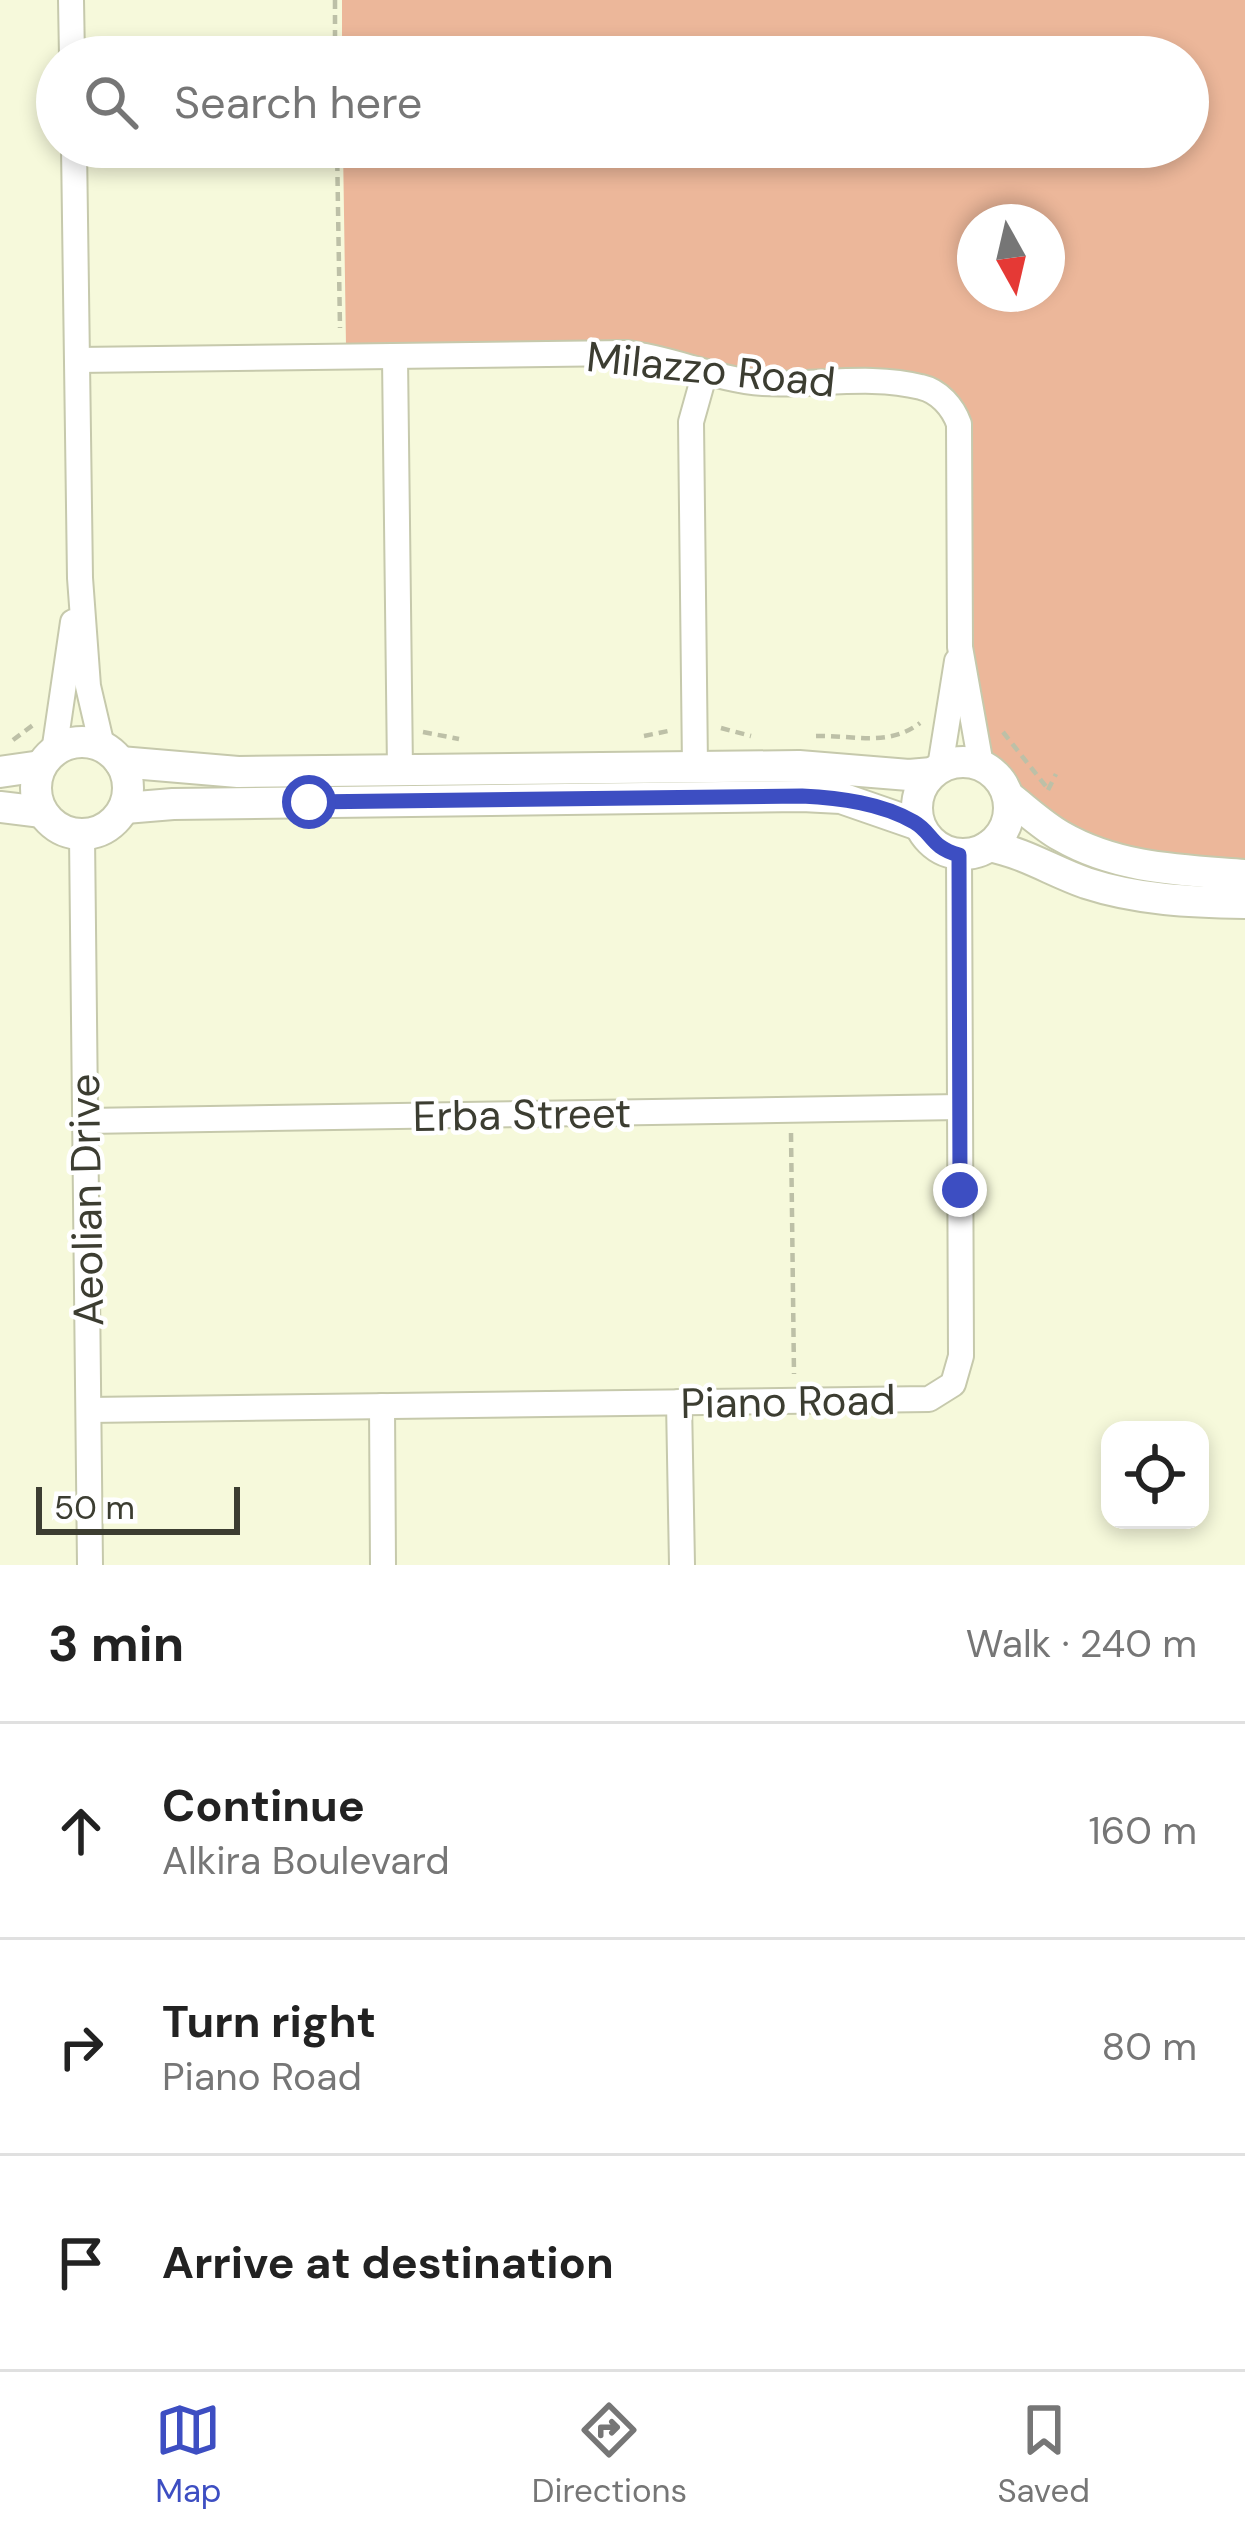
<!DOCTYPE html>
<meta charset="utf-8">
<style>
body{margin:0;font-family:"DM Sans",sans-serif;background:#f2f2f2;color:#222}
.controls{position:absolute;right:36px;bottom:36px;display:grid;overflow:hidden;border-radius:24px;box-shadow:0 6px 18px #0003}
.controls button{width:108px;height:108px;display:grid;place-items:center;padding:0;border:0;border-bottom:3px solid #e0e0e0;background:#fff;color:#222;font:60px sans-serif}
.compass{position:absolute;left:957px;top:204px;width:108px;height:108px;border-radius:50%;background:#fff;box-shadow:0 6px 18px #0003;rotate:172deg}
.scale{position:absolute;left:36px;bottom:30px;width:204px;box-sizing:border-box;padding-left:12px;border:6px solid #3c3d31;border-top:0;font-size:33px;line-height:42px;white-space:nowrap;color:#3c3d31;-webkit-text-stroke:9px #fff;paint-order:stroke}
.stop{position:absolute;width:36px;height:36px;margin:-27px;border:9px solid #3d4ec2;border-radius:50%;background:#fff}
.stop.end{background:#3d4ec2;border-color:#fff;box-shadow:0 3px 12px #0008}
.list{margin:0;padding:0;list-style:none}
h2{display:flex;justify-content:space-between;align-items:center;height:156px;margin:0;padding:0 48px;font-size:51px}
h2 small{font-size:39px;font-weight:400;color:#767676}
.list li{display:grid;grid-template-columns:78px 1fr auto;gap:36px;align-items:center;box-sizing:border-box;height:216px;padding:0 48px;border-top:3px solid #e0e0e0}
.list b{display:block;font-size:45px;white-space:nowrap}
.list p{margin:0;font-size:39px;white-space:nowrap;color:#767676}
.list em{font-size:39px;font-style:normal;color:#767676}
.icon{flex:none;width:66px;height:66px;fill:none;stroke:currentColor;stroke-width:2;stroke-linecap:round;stroke-linejoin:round}
.map{position:relative;flex:none;width:1245px;height:1565px;overflow:hidden}
.search{position:absolute;background:#fff;box-shadow:0 6px 18px #0003;left:36px;right:36px;top:36px;height:132px;display:flex;align-items:center;gap:30px;box-sizing:border-box;padding:0 42px;border-radius:66px;color:#767676;font-size:45px}
.sheet{height:804px;background:#fff}
nav{display:flex;justify-content:space-around;align-items:center;box-sizing:border-box;height:168px;border-top:3px solid #e0e0e0;background:#fff;font-size:33px;color:#767676}
nav a{display:grid;justify-items:center;gap:6px}
nav .on{color:#3d4ec2}
.map>svg:first-child{display:block}
</style>
<div class="map">
<svg width="1245" height="1565" viewBox="0 0 1245 1565">
<rect width="100%" height="100%" fill="#f6f9db"/>
<!-- green -->
<path fill="#ecb79a" fill-rule="evenodd" d="M342,0H1245V869L1110,853L1013,793L996,768L986,762L974,701L949,393L737,371L346,346L343,147H1188V57H342ZM975,222H1047V294H975Z"/>
<g fill="none" stroke-linecap="round" stroke-linejoin="round">
<!-- minor casing -->
<g stroke="#c6c9ac" stroke-width="28">
<g id="minor">
<polyline points="71,0 72,57"/>
<polyline points="74,147 80,578 88,686 102,746"/>
<polyline points="395,358 400,770"/>
<path d="M78,360L626,353C673,358 716,380 763,383C814,386 871,374 921,387C939,391 953,407 959,424L960,647L981,765"/>
<polyline points="54,752 73,622"/>
<polyline points="695,766 691,422 705,372"/>
<polyline points="940,767 957,661"/>
<polyline points="82,836 90,1565"/>
<polyline points="86,1121 959,1107"/>
<polyline points="679,1402 682,1565"/>
<polyline points="382,1406 383,1565"/>
<polyline points="89,1410 929,1399 953,1384 961,1356 959,855"/>
</g>
</g>
<!-- tertiary casing -->
<g stroke="#c6c9ac" stroke-width="34">
<g id="tertiary">
<circle cx="82" cy="788" r="46"/>
<circle cx="963" cy="808" r="46"/>
<polyline points="120,762 238,772 799,766 909,775 932,773"/>
<polyline points="0,772 41,766"/>
<path d="M1008,796C1025,809 1043,826 1061,836C1118,869 1182,870 1245,875"/>
<polyline points="0,807 42,812"/>
<polyline points="125,808 173,804 802,796 841,798 919,825"/>
<path d="M989,846C1025,853 1052,871 1086,883C1138,900 1191,902 1245,903"/>
</g>
</g>
<!-- path -->
<g stroke="#bdc0a7" stroke-width="4.5" stroke-dasharray="9 6" stroke-linecap="butt">
<polyline points="335,0 335,57"/>
<polyline points="337,147 340,328"/>
<polyline points="721,728 751,736"/>
<polyline points="423,732 459,739"/>
<polyline points="1003,732 1048,789"/>
<polyline points="644,736 668,731"/>
<path d="M816,736C853,735 889,747 920,723"/>
<polyline points="13,740 33,725"/>
<polyline points="1048,790 1056,774"/>
<polyline points="791,1133 794,1374"/>
</g>
<!-- minor -->
<use href="#minor" stroke="#fff" stroke-width="24"/>
<!-- tertiary -->
<use href="#tertiary" stroke="#fff" stroke-width="30"/>
</g>
<g fill="none" stroke-linecap="round" stroke-linejoin="round">
<!-- route -->
<path stroke="#3d4ec2" stroke-width="15" d="M309,802L802,796C840,798 881,803 914,822C933,833 930,847 959,855L960,1190"/>
</g>
<g text-anchor="middle" stroke-width="9" stroke-linejoin="round" paint-order="stroke">
<!-- street labels -->
<g font-size="42" fill="#3c3d31" stroke="#fff">
<text transform="translate(711 369) rotate(6)" y="15">Milazzo Road</text>
<text transform="translate(522 1114) rotate(-1)" y="15">Erba Street</text>
<text transform="translate(86 1200) rotate(-91)" y="15">Aeolian Drive</text>
<text transform="translate(788 1401) rotate(-1)" y="15">Piano Road</text>
</g>
</g>
</svg>
<div class="controls">
<button><svg class="icon" aria-label="locate" viewBox="0 0 24 24"><circle cx="12" cy="12" r="6"/><path d="M12 2v4M12 18v4M2 12h4M18 12h4"/></svg></button>
</div>
<svg class="compass" viewBox="-18 -18 36 36"><path d="M0-13l5 13h-10z" fill="#e53935"/><path d="M0 13l5-13h-10z" fill="#767676"/></svg>
<div class="scale">50 m</div>
<div class="stop" style="left:309px;top:802px"></div>
<div class="stop end" style="left:960px;top:1190px"></div>
<div class="search"><svg class="icon" aria-label="search" viewBox="0 0 24 24"><circle cx="10" cy="10" r="6"/><path d="M15 15l6 6"/></svg>Search here</div>
</div>
<section class="sheet">
<h2>3 min<small>Walk · 240 m</small></h2>
<ul class="list">
<li><svg class="icon" aria-label="ahead" viewBox="0 0 24 24"><path d="M12 20V5M6 11l6-6 6 6"/></svg><div><b>Continue</b><p>Alkira Boulevard</p></div><em>160 m</em></li>
<li><svg class="icon" aria-label="right" viewBox="0 0 24 24"><path d="M7 20v-9h11M14 6l5 5-5 5"/></svg><div><b>Turn right</b><p>Piano Road</p></div><em>80 m</em></li>
<li><svg class="icon" aria-label="arrive" viewBox="0 0 24 24"><path d="M6 21V4h12l-3 4 3 4H6"/></svg><div><b>Arrive at destination</b></div></li>
</ul>
</section>
<nav>
<a class="on"><svg class="icon" aria-label="map" viewBox="0 0 24 24"><path d="M3 6l6-2 6 2 6-2v14l-6 2-6-2-6 2zM9 4v14M15 6v14"/></svg>Map</a>
<a><svg class="icon" aria-label="directions" viewBox="0 0 24 24"><path d="M12 3l9 9-9 9-9-9zM9 14v-3h6M13 9l2 2-2 2"/></svg>Directions</a>
<a><svg class="icon" aria-label="saved" viewBox="0 0 24 24"><path d="M7 4h10v16l-5-4-5 4z"/></svg>Saved</a>
</nav>
